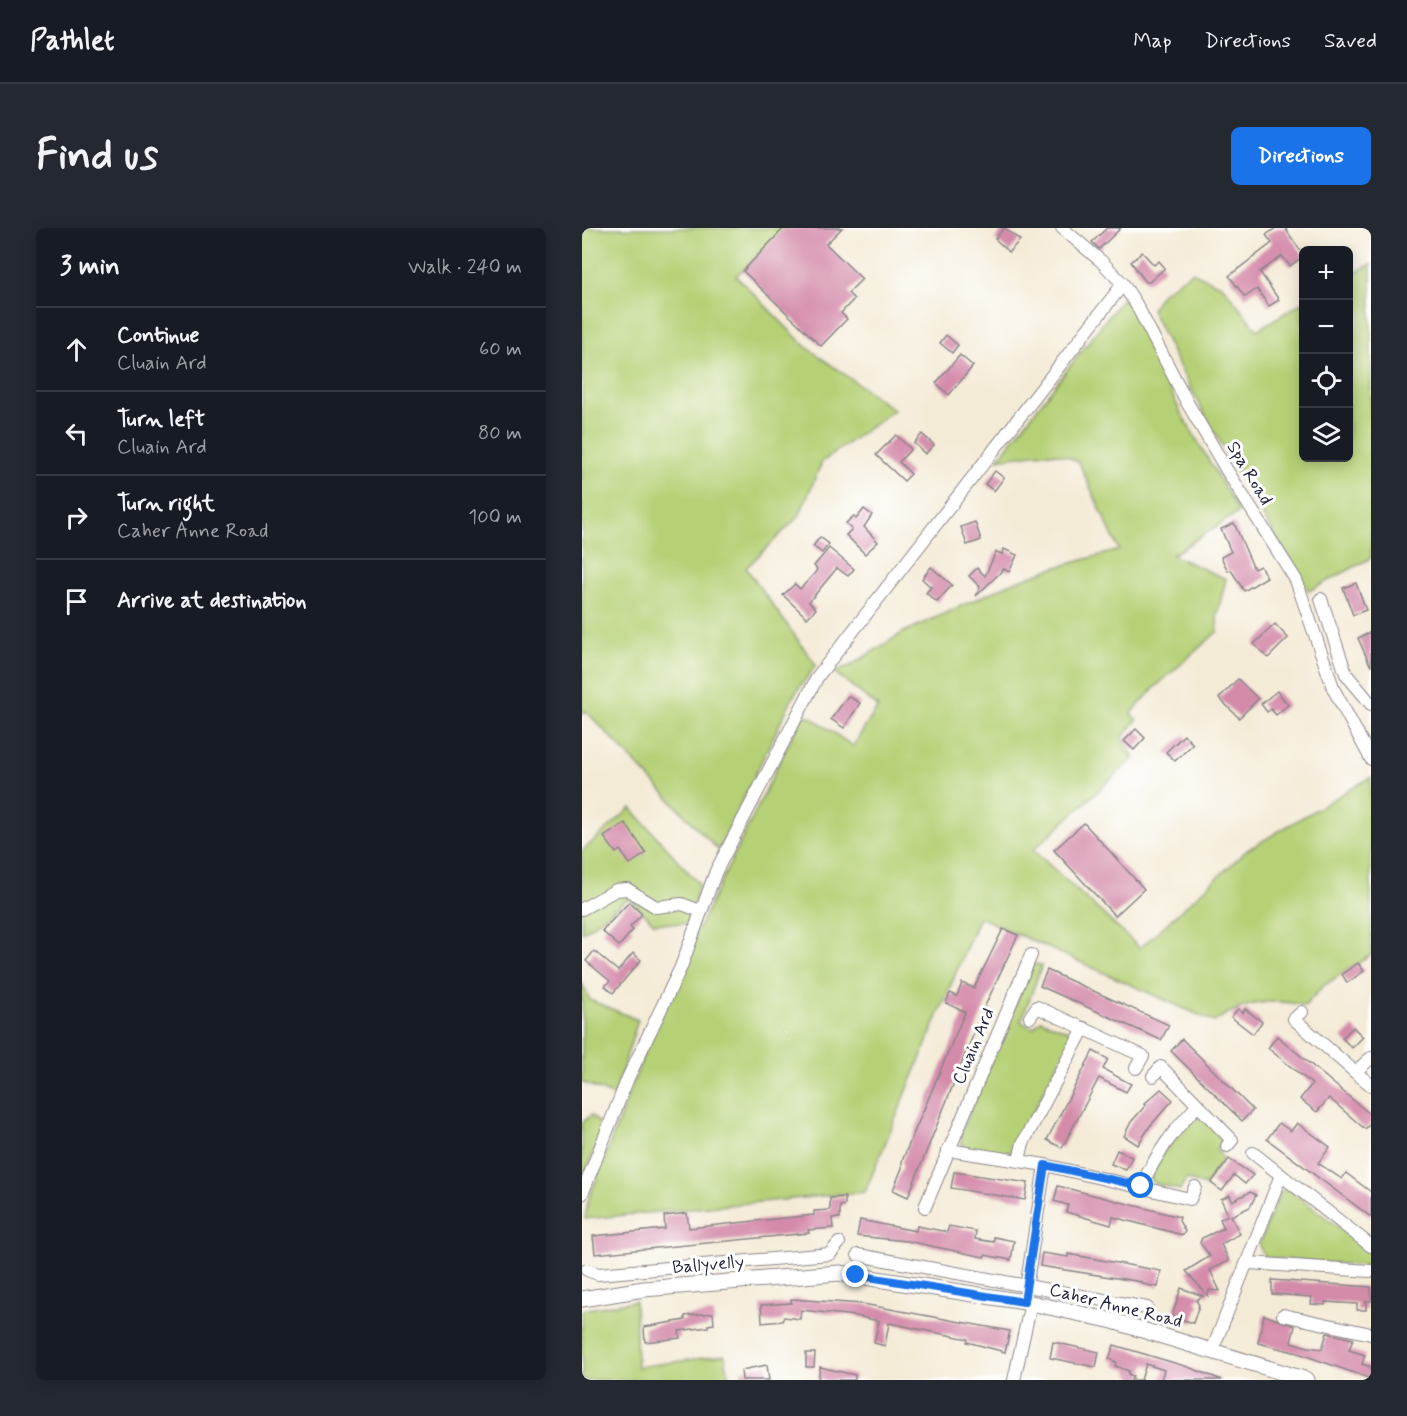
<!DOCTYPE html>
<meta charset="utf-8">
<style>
body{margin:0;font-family:Mynerve,sans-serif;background:#242831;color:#f1f3f6}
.controls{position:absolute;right:18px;top:18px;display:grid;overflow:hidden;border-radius:9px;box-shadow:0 3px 15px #0003}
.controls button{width:54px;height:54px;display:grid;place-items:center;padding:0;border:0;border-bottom:2px solid #363941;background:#171b24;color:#f1f3f6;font:30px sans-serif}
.stop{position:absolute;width:18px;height:18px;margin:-14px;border:4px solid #1a73e8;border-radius:50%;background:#fff}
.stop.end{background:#1a73e8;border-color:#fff;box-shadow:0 2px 6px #0008}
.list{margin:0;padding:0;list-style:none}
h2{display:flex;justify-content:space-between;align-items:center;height:78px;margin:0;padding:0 24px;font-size:26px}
h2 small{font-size:20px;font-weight:400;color:#9ea1a6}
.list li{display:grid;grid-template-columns:39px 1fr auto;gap:18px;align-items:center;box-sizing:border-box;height:84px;padding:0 24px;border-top:2px solid #363941}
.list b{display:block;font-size:22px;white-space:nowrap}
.list p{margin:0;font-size:20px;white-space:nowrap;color:#9ea1a6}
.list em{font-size:20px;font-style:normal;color:#9ea1a6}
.icon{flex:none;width:33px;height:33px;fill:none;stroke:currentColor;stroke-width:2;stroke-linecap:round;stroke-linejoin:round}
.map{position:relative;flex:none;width:789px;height:1152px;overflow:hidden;border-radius:9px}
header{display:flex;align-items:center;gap:36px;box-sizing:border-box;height:84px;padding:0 30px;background:#171b24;border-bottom:2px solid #363941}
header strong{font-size:28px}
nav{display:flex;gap:33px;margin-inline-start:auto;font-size:21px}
.intro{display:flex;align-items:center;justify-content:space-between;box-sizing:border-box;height:144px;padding:0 36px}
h1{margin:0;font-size:42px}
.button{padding:15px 27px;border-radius:9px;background:#1a73e8;color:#fff;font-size:21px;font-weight:700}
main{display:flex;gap:36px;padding:0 36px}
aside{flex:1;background:#171b24;border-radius:9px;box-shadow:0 3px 15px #0003}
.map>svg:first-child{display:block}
</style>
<header>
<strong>Pathlet</strong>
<nav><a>Map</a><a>Directions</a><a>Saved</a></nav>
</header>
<div class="intro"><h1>Find us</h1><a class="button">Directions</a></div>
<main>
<aside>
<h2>3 min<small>Walk · 240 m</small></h2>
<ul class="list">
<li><svg class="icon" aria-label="ahead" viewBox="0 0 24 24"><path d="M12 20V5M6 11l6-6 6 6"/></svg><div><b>Continue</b><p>Cluain Ard</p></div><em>60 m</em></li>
<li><svg class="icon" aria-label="left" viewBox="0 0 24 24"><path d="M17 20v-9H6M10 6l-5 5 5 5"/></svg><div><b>Turn left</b><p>Cluain Ard</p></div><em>80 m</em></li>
<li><svg class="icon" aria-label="right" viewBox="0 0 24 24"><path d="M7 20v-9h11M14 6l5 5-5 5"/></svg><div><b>Turn right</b><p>Caher Anne Road</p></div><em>100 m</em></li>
<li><svg class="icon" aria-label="arrive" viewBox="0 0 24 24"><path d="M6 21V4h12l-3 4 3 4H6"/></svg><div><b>Arrive at destination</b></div></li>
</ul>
</aside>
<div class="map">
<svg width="789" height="1152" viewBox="0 0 789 1152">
<rect width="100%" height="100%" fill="#fff"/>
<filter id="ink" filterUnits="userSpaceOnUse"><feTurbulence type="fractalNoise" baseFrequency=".0167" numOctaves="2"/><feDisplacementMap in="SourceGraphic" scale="12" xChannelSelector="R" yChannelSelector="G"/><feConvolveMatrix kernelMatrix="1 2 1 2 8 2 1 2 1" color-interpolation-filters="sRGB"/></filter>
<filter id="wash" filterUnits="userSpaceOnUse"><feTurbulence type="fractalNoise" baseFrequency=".008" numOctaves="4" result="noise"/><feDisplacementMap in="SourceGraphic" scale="24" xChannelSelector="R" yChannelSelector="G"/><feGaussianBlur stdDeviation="1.35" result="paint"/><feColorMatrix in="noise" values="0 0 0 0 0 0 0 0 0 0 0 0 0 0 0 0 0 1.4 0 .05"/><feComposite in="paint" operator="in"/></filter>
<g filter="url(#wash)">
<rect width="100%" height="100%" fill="#f4ebd7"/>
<!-- green -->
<g fill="#b6d076" stroke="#6c7958" stroke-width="1.5">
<polygon points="0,0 205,0 154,48 223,118 312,182 240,234 217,288 164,340 234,437 212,467 136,622 4,483 0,486"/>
<path d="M789,36V330L727,363C670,271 615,179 569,81L580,65L610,44L641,58L675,102L721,74L722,230H766L767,48Z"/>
<path d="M545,71L599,185L657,284L590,327L644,351L635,387L636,403L571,461L549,486L555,492L540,510L552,530L451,622L558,720L665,622L789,549V727L741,758L723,778C690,769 661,774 632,794L397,689L283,964L3,991L6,973L62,826L115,703L220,488H227L271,518L296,479L251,443L268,438L322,404L432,354L468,341L537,322L497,235C475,218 441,228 416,231L539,72Z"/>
<polygon points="49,580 117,656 106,696 72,695 47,670 0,705 0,623"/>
<polygon points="453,736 460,737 439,794 451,800 459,792 487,803 489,810 432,921 422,927 385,922 379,915 379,905 450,737"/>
<polygon points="0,755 8,772 56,792 32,868 0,854"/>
<polygon points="9,887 21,899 0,954 0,895"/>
<path d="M612,888C622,889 638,905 640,914L634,922L641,930L623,958L604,951L598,962L572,955L569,951L577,930Z"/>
<polygon points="708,962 789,1024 789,1038 686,1030 681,1027 677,1017 698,963"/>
<polygon points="53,1073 55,1139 143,1127 147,1152 0,1152 0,1082"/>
</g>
<g id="blocks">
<!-- building -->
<g fill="#d48baa">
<polygon points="202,0 260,0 244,16 280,51 266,65 272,71 259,85 265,91 239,118 161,43"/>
<polygon points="422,0 438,12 427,24 413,11"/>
<polygon points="525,0 539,0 517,21 510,14"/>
<polygon points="694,0 703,0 722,28 708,38 700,28 678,44 697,72 687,78 675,61 663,69 647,48 690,15 684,7"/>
<polygon points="560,24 572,37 577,33 583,40 567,54 564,54 549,34"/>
<polygon points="364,107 376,117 370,125 358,115"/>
<polygon points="378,127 391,138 367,167 354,155"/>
<polygon points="340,206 352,217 343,226 332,215"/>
<polygon points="314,207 329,221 317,234 329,246 322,253 294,227"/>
<polygon points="413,243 422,250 412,263 403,256"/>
<polygon points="282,281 290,287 282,299 296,314 283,326 264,307 270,301 264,295 272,288 274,291"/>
<polygon points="393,294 399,312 385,317 379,299"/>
<polygon points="652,295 672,341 678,338 685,349 662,363 649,342 646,343 639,329 649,324 639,301"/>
<polygon points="238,309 247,316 240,325 231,318"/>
<polygon points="247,320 272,341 266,348 255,340 227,374 234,381 225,390 201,367 213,356 218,361 233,345 235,341 232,338"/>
<polygon points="422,321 435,327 427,344 422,341 394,368 398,359 387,348 395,340 403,348 414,324 420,326"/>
<polygon points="349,339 370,357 355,374 344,365 349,359 340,351"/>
<polygon points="774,355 784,382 771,387 761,360"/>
<polygon points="693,396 706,410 686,430 672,416"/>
<polygon points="789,404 789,439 776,410"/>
<polygon points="656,451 676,471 657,490 637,470"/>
<polygon points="695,463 706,477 694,487 689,481 685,484 679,476"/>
<polygon points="266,468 278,475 262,500 249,491"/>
<polygon points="554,501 563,510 552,522 542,513"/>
<polygon points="602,507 611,516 593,533 584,524"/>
<polygon points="43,595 64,625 48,636 38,622 34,625 22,609"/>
<polygon points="502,595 562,661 533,688 472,622"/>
<polygon points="47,674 60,686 48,699 51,702 37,718 20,703"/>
<polygon points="421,701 436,707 402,780 326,969 311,962 320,940 320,933 383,784 364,775 368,765 375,768 380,755 392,760"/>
<polygon points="12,723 36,743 51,725 59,732 31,765 23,758 28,753 4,733"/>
<polygon points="776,735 782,743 765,755 760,746"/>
<polygon points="465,742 587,797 579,812 458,758"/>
<polygon points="656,781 661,785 663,781 680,794 671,806 649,789"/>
<polygon points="771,799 781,809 770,820 760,810"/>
<polygon points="695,808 789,887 789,895 783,901 747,870 735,884 718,871 730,856 686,820"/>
<polygon points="600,811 671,882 660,893 589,823"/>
<polygon points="511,823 526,831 521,841 549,856 544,864 517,850 480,920 465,912"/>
<polygon points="579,861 591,872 568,898 556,917 542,908 549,894 564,877 562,876"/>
<polygon points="697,895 709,903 715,895 748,919 736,935 760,951 764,945 789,964 789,989 685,911"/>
<polygon points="535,922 550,929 544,942 529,936"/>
<polygon points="647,931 671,947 663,956 652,947 640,963 629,955"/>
<polygon points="372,944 446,955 443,972 369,960"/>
<polygon points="476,958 598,989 597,993 603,1003 601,1007 531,989 529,997 484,984 486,977 472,973"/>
<polygon points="668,964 674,967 668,979 649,988 658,1006 639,1016 647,1033 628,1042 638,1063 627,1062 626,1068 604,1043 628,1028 618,1015 620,1010 642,1000 638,991 646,987 639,971 648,967 650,973"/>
<polygon points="263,969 263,977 258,978 258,990 250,990 251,1000 226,1002 227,1005 13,1026 11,1008 83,1001 82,988 105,985 107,1000 183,992 232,987 232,983 248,982 248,970"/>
<polygon points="278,992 334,1003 335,998 365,1004 367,998 394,1003 393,1011 412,1014 412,1009 432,1013 429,1032 403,1027 402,1029 325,1013 275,1008"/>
<polygon points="460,1025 486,1029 486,1026 579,1043 576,1059 560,1056 560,1054 458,1038"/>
<polygon points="690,1052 789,1059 789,1073 784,1073 784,1082 775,1082 775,1076 743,1074 743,1077 729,1076 730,1069 690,1066"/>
<polygon points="599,1060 621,1068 614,1072 617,1077 611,1095 590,1088"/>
<polygon points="209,1071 281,1076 428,1103 423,1124 385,1114 386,1111 307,1095 303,1118 292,1115 297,1093 274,1088 219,1082 218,1091 202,1089 200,1093 180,1095 179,1077 209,1075"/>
<polygon points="131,1085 132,1096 126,1097 126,1099 97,1103 98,1110 63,1114 62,1099 103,1092 103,1088"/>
<polygon points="682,1087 713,1098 709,1114 726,1119 740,1121 745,1105 771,1111 767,1122 783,1127 780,1136 789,1139 789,1151 716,1125 676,1115"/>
<polygon points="471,1114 517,1124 514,1139 468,1130"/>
<polygon points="532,1117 606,1139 640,1152 579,1152 582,1142 564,1136 559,1152 549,1152 551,1148 546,1146 547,1143 533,1138 534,1134 527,1131"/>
<polygon points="224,1125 233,1125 232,1139 224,1139"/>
<polygon points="185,1137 187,1152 160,1152 159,1142"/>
<polygon points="238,1139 273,1147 273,1152 236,1152"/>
</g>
</g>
</g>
<g filter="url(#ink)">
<use href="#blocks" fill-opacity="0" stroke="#8b8689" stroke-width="1.5"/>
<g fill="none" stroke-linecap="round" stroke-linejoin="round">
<!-- minor casing -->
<g stroke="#8b8689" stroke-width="14">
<g id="minor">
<polyline points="480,0 519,33 541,56 554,76 606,176 644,241 714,352 752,462 789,531"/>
<polyline points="739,371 764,446 789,476"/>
<polyline points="0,681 34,662 45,661 74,679 100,676 118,683"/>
<polyline points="720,784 712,791 773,844 789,830"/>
<polyline points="448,789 455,779 561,828 554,840"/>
<polyline points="773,844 789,857"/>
<polyline points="571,848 579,839 650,912 645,918"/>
<polyline points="366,922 463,937 608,971 613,959"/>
<polyline points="671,925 789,1018"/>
<polyline points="437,932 441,915 502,800"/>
<path d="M559,959C574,926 591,903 616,877"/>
<polyline points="0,966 46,850 99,739 134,643 236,448 541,56"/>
<polyline points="343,979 449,727"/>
<polyline points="276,1027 565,1080"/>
<polyline points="667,1035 789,1043"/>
<polyline points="5,1042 16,1046 248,1026 257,1015"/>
<polyline points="442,1074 463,937"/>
<polyline points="701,1087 789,1106"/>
<polyline points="630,1123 699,947"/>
<polyline points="432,1152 449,1075"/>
</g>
</g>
<!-- tertiary casing -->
<g stroke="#8b8689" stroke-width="17">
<polyline id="tertiary" points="0,1071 62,1061 257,1045 449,1075 531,1093 725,1152"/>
</g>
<!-- minor -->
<use href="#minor" stroke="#fff" stroke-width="12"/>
<!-- tertiary -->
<use href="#tertiary" stroke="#fff" stroke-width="15"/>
</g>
</g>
<g fill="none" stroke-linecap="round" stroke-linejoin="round" filter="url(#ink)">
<!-- route -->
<polyline stroke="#1a73e8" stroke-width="8" points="274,1047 442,1074 463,937 559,958"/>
</g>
<g text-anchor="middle" stroke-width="6" stroke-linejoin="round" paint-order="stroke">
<!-- street labels -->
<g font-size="18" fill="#22223b" stroke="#fff">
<text transform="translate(668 245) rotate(59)" y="6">Spa Road</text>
<text transform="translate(391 818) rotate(-67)" y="6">Cluain Ard</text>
<text transform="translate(126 1036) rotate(-5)" y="6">Ballyvelly</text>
<text transform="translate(534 1077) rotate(14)" y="6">Caher Anne Road</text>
</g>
</g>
</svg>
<div class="controls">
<button>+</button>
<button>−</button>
<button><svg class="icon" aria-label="locate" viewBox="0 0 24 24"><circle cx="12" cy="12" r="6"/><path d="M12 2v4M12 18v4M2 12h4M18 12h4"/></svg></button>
<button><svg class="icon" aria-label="layers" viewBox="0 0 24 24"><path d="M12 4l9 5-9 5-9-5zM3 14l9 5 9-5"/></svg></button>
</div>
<div class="stop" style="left:559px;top:958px"></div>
<div class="stop end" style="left:274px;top:1047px"></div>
</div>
</main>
